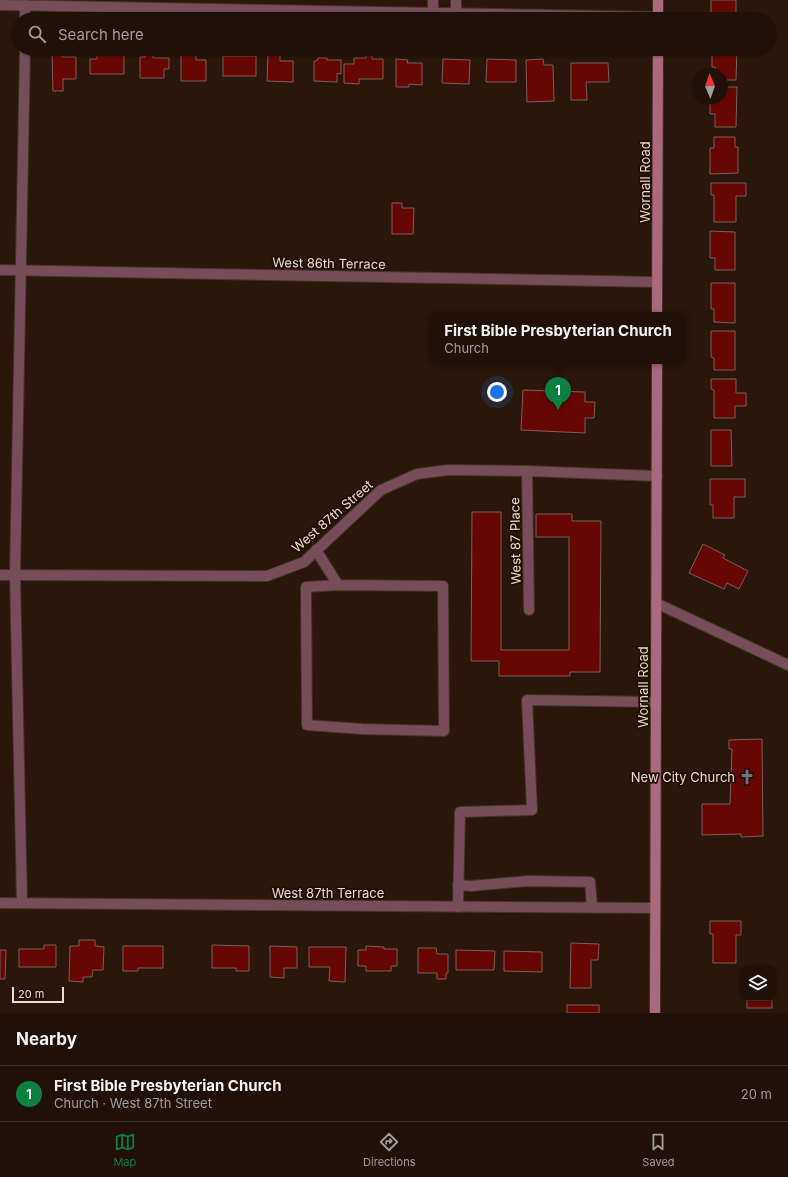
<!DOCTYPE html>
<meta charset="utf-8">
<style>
body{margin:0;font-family:Inter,sans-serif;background:#281912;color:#f1f3f6}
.controls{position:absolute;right:12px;bottom:12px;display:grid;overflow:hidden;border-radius:8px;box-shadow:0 1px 3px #0004}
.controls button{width:36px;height:36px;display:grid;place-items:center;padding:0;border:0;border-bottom:1px solid #3d3029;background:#201008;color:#f1f3f6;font:20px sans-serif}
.compass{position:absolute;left:692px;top:68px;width:36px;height:36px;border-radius:50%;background:#201008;box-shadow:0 1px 3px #0004;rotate:358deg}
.scale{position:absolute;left:12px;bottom:10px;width:52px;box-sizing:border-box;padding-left:4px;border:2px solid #ebddd4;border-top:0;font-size:11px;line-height:14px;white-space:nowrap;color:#ebddd4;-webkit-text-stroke:3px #200d03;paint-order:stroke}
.you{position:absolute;left:497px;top:392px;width:14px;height:14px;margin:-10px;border:3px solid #fff;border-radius:50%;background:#1a73e8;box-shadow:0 0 0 6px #1a73e833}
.badge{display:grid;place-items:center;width:26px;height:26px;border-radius:50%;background:#0b8043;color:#fff;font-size:13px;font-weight:700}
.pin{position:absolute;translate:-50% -33px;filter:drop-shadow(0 1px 2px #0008)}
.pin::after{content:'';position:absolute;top:21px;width:14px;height:12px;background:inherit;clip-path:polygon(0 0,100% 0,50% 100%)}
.popup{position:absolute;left:430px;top:312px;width:256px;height:52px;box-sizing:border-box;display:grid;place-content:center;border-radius:8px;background:#201008;filter:drop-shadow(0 1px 3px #0005);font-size:13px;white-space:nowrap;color:#a29d9c}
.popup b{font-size:15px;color:#f1f3f6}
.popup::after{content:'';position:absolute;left:50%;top:100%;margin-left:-8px;border:8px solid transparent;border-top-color:#201008}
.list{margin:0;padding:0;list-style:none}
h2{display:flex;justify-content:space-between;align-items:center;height:52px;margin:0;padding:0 16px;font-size:17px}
h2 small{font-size:13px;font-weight:400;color:#a29d9c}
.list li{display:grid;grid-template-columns:26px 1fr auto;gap:12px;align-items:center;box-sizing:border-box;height:56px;padding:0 16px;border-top:1px solid #3d3029}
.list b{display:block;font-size:15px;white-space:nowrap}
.list p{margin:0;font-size:13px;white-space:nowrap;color:#a29d9c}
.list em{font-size:13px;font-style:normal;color:#a29d9c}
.icon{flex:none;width:22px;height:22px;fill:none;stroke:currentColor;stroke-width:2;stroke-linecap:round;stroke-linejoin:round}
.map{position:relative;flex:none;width:788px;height:1013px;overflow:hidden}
.search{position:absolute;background:#201008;box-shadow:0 1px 3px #0004;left:12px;right:12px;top:12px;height:44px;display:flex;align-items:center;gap:10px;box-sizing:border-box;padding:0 14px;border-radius:22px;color:#a29d9c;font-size:15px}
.sheet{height:108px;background:#201008}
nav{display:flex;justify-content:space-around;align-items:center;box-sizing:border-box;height:56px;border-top:1px solid #3d3029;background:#201008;font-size:11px;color:#a29d9c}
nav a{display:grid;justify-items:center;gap:2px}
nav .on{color:#0b8043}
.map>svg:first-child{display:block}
</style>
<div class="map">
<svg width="788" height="1013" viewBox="0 0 788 1013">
<rect width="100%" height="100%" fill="#2a160a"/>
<!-- building -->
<g fill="#670704" stroke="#7d605b">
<polygon points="711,0 736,0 736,19 715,19 715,15 711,14"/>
<polygon points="712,49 737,49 736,80 722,80 722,74 715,74 715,67 712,67"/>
<polygon points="97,52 124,52 124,74 90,74 90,59 97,59"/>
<polygon points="366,52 372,52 372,59 383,59 383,79 359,79 359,84 344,83 344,64 354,64 354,58 366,58"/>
<polygon points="52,53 62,53 62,57 76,57 76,79 63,79 63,91 53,91"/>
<polygon points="145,54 153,54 153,58 169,58 169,69 164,69 164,78 140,78 140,57 145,57"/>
<polygon points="181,54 196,54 196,60 206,60 206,81 181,81"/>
<polygon points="268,55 280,55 280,61 293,61 293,82 267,81"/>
<rect x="223" y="56" width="33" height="20"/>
<polygon points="318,58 327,58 327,60 341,60 341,74 337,73 337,82 314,81 314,61 317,61"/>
<polygon points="396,59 408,60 407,63 422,63 422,85 409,84 409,87 396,87"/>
<polygon points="443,59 470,60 469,84 442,83"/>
<polygon points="487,59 516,60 516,82 486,82"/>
<polygon points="543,59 544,65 553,65 554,101 527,102 526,60"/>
<polygon points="571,63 608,63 609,82 586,82 587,100 571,100"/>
<polygon points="722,87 737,87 736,127 715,127 715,114 710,114 710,98 722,98"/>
<polygon points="714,137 735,137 735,147 738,147 738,173 710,174 710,148 714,148"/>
<polygon points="711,183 746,183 746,196 736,196 736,222 714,222 714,195 711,195"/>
<polygon points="392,203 402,203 402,208 414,208 413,234 392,234"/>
<polygon points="710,231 735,232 735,270 715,270 715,258 710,258"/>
<polygon points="711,283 735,283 735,323 714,322 714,309 711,309"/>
<polygon points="711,331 735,331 735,370 714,370 714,358 711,357"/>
<polygon points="711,379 736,379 736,393 746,393 746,406 735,406 735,418 714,418 714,390 711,389"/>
<polygon points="523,390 585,392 585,402 595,402 594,418 585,418 585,433 521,430"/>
<polygon points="711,430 731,430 732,466 711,466"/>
<polygon points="710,479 745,479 745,497 734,497 734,518 713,518 713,505 710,505"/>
<polygon points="472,512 501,512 501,650 569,650 569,537 536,537 536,514 572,514 572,521 601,521 600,672 570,672 570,676 499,676 499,661 471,661"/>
<polygon points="703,544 725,555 723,558 748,571 739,589 727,583 724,589 689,573"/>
<polygon points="762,739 763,836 741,837 741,834 702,835 702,804 730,804 732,749 729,749 729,740"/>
<polygon points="710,921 741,921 741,935 736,935 736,963 713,963 713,934 710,934"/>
<polygon points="79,940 95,940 95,946 104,947 103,970 93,970 92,977 83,977 83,982 69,981 70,946 79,946"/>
<polygon points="571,943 599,944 598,960 591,960 591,988 570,988"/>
<polygon points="44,945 56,945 56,967 19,967 19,949 44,949"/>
<polygon points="212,945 249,946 249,971 236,971 236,968 212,968"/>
<polygon points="123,946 163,946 163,968 138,968 138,971 123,971"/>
<polygon points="270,946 297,947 297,968 284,968 284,978 270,977"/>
<polygon points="366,946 384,947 384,949 397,949 397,966 391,966 391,971 366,971 366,966 358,966 358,950 366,950"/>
<polygon points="309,947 346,947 345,982 329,981 330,967 309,967"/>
<polygon points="418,948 436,948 437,954 448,954 448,973 446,973 446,979 437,979 437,973 418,973"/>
<polygon points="0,950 6,950 5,979 0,979"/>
<polygon points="456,950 495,951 494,970 456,970"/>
<polygon points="504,951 542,952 542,972 504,971"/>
<rect x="747" y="998" width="25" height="10"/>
<rect x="567" y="1005" width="32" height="8"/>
</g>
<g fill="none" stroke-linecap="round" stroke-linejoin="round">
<!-- lane casing -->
<g stroke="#453226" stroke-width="12">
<g id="lane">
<polyline points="433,0 433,12"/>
<polyline points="456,0 456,13"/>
<polyline points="316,550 338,585 306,587 307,725 362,729 444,731 443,586 338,585"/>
<polyline points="458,885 471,886 528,881 590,882 592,907"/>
<polyline points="458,907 460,812 532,810 527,700 656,702"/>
</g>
</g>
<!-- street casing -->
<g stroke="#453226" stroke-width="12">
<g id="street">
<polyline points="0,5 658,17"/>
<polyline points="25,19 25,5"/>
<polyline points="0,270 657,282"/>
<polyline points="527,471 529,610"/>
<polyline points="0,575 267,576 304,562 381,490 417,474 448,470 527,471 657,476"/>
<polyline points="656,603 788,665"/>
<polyline points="0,903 655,908"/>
<polyline points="22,903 15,575 25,49"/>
</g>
</g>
<!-- secondary casing -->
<g stroke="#453226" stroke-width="12">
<g id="secondary">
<polyline points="658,0 658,19"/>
<polyline points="657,315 658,49"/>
<polyline points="655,1013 657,361"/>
</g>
</g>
<!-- lane -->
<use href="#lane" stroke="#764d59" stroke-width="10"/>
<!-- street -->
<use href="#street" stroke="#764d59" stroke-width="10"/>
<!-- secondary -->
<use href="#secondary" stroke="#aa697c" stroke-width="10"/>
</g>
<!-- icons -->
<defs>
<g id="church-bare" transform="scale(1.2)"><path d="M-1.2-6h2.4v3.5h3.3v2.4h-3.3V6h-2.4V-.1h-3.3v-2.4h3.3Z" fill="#6b7280" stroke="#200d03" stroke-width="2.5" paint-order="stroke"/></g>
</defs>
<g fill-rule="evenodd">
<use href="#church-bare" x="747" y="777"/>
</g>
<g text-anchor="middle" stroke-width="3.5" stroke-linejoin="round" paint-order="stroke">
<!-- street labels -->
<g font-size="13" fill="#ebddd4" stroke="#200d03">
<text transform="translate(645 182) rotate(-90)" y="5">Wornall Road</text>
<text transform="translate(329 263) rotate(1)" y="5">West 86th Terrace</text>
<text transform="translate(332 516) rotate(-41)" y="5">West 87th Street</text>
<text transform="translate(515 541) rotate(-91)" y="5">West 87 Place</text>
<text transform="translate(643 687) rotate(-90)" y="5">Wornall Road</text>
<text x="328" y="898">West 87th Terrace</text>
</g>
<!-- poi labels -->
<g font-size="13" fill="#ebddd4" stroke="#200d03" text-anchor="end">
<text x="735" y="782">New City Church</text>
</g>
</g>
</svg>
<div class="controls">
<button><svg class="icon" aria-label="layers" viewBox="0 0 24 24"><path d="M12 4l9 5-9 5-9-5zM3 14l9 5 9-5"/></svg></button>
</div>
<svg class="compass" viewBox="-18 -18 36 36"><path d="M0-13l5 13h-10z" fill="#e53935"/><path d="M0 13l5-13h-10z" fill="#a29d9c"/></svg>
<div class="scale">20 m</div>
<div class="you"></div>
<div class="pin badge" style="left:558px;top:410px">1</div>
<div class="popup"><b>First Bible Presbyterian Church</b>Church</div>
<div class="search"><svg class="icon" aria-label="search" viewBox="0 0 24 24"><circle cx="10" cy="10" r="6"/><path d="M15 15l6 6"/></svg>Search here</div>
</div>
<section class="sheet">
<h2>Nearby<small></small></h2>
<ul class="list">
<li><span class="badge">1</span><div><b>First Bible Presbyterian Church</b><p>Church · West 87th Street</p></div><em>20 m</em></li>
</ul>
</section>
<nav>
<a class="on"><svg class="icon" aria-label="map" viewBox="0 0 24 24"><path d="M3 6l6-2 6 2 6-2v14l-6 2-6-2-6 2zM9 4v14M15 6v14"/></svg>Map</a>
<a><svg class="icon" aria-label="directions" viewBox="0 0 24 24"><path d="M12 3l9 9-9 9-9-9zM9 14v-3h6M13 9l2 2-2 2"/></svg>Directions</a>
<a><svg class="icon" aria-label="saved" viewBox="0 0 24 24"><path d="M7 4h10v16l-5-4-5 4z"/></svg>Saved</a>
</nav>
